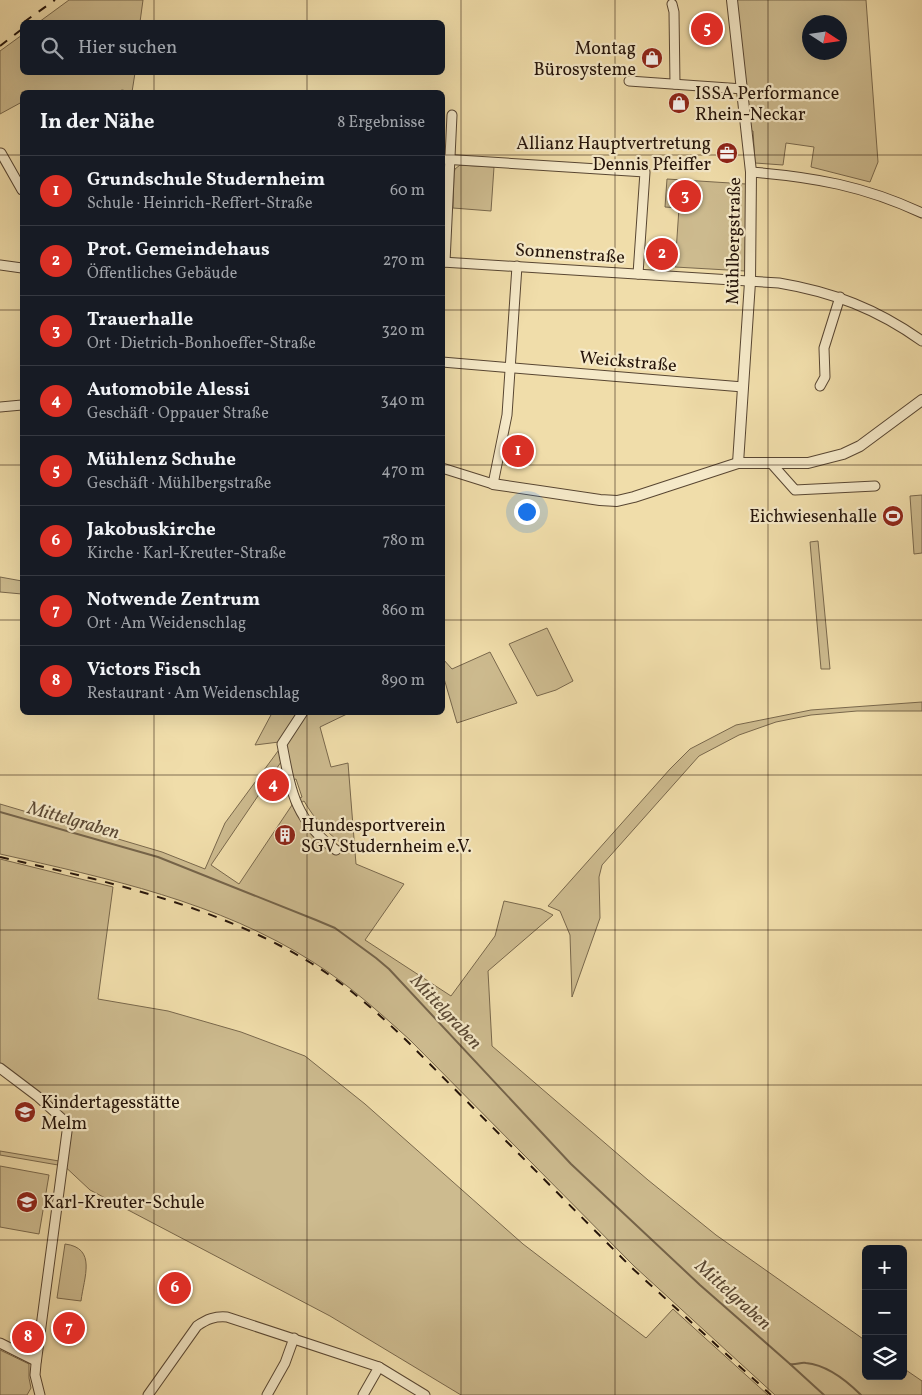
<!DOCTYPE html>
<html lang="de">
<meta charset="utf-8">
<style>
body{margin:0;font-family:Vollkorn,serif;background:#20242c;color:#f1f3f6}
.controls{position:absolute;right:15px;bottom:15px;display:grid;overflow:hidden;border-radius:8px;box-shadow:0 5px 20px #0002}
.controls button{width:45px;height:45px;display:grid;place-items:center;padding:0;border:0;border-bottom:1px solid #363941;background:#171b24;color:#f1f3f6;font:25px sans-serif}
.compass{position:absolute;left:802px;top:15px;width:45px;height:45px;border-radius:50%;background:#171b24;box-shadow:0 5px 20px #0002;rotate:102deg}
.you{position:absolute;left:526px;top:511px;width:18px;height:18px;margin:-12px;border:4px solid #fff;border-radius:50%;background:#1a73e8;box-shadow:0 0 0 8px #1a73e833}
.badge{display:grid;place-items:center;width:32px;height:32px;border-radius:50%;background:#d93025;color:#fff;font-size:16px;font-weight:700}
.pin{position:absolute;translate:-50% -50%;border:2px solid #fff;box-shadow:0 1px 5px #0006}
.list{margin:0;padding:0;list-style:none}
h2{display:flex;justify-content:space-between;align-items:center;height:65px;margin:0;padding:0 20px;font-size:21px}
h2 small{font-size:16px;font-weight:400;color:#9ea1a6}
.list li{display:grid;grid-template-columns:32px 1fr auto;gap:15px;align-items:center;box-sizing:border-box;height:70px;padding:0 20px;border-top:1px solid #363941}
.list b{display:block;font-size:19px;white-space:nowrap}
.list p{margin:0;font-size:16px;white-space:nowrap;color:#9ea1a6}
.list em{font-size:16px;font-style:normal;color:#9ea1a6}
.icon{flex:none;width:28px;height:28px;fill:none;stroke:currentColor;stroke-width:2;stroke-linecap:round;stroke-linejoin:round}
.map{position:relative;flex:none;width:922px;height:1395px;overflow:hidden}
.search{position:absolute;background:#171b24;box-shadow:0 5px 20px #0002;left:20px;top:20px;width:425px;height:55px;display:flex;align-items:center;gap:12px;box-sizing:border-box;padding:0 18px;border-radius:8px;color:#9ea1a6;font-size:19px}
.panel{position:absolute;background:#171b24;box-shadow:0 5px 20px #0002;left:20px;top:90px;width:425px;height:625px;border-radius:8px}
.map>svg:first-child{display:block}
</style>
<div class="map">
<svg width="922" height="1395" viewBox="0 0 922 1395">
<rect width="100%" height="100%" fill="#f0ddaa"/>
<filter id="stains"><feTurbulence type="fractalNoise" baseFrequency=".004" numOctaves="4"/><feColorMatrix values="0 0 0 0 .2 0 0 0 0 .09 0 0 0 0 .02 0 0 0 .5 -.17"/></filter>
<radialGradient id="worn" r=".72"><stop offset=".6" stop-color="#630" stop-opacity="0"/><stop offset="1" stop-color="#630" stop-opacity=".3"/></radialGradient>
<!-- green -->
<g fill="#cdbb8f" stroke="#79684c" fill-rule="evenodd">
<polygon points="69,0 143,0 140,22 39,22"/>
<path d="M729,0H866L878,162L870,182L811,167L814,147L786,143L783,165L755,163L753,131L742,130ZM810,22H840V52H810Z"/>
<polygon points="22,35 22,72 135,73 132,92 122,90 117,92 68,91 65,92 22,92 22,102 0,114 0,51"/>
<polygon points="460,165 494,167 491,211 453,208 454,173 455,169"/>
<polygon points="667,179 746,184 745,271 675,267 679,208 665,207"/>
<polygon points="922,495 922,553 914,554 910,496"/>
<polygon points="818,541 830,669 821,669 810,542"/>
<polygon points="0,577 22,581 22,594 0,592"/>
<polygon points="547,628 573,681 556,690 537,696 509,644"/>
<polygon points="490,652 517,703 457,723 443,675 443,659 452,669"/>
<polygon points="922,702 922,711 857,711 811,715 776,722 739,735 699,756 602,865 599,877 600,918 572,997 570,935 560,911 548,906 670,769 690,749 736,725 811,710"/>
<polygon points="272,713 300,713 279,742 255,745"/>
<path d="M306,713H349L320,727L331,767L348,763L356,864L404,884L365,940L451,996L495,936L504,901L541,909L553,915L488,971L492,1046L648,1180L716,1235L866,1341V1376H903V1368L922,1381V1395H775L634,1266L410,1040C379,1012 348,984 313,962C219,902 107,878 0,854V804L162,852L205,869L225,823ZM281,762L292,805L239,884L211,865ZM296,779L302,797L295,800L289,781ZM304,801C314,818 325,831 341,843L336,850L297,805Z"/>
<polygon points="0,859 113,887 98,999 168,1011 241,1032 305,1056 365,1104 523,1244 646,1338 673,1309 768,1395 461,1395 330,1316 90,1190 59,1161 58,1165 0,1155 0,1151 59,1161 64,1125 35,1099 0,1073"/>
<polygon points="0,1166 49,1175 39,1234 0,1227"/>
<path d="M65,1244C97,1248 84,1277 81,1301L57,1298Z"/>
<polygon points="0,1350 29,1364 29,1378 31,1388 27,1395 0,1395"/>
</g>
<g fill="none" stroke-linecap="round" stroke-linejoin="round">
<!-- stream -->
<g stroke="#75644a" stroke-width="2">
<path d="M0,812L158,857L316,920L335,928L376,958L389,969L571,1164L700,1285L790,1364C796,1365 801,1362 806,1363C827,1365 847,1381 861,1395"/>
<polyline points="790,1364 824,1395"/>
</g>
<!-- minor casing -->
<g stroke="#584632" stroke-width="11">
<g id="minor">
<polyline points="672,4 674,12 675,84"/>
<polyline points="629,81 743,89"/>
<polyline points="1,153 22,190"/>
<polyline points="442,159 645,172 638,274"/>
<path d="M751,172C814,177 864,186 922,213"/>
<path d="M442,262L779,283C833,292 877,309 922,341"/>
<polyline points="445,262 452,115"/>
<polyline points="0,265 22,268"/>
<polyline points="442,362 743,387"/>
<polyline points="820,386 825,377 824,348 840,297"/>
<polyline points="0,407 22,405"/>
<polyline points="771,463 795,490 875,486"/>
<polyline points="442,468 493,484 507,415 517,266"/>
<path d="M303,712L282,744C291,791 294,819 336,850"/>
<polyline points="0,1068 37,1096 68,1124 36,1364 35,1375 40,1395"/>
<polyline points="0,1343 36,1361"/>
<path d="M148,1395L197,1326C207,1319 215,1316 227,1317L379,1367L425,1395"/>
<polyline points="267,1395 285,1363 294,1338"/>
<polyline points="363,1395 379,1367"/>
</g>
</g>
<!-- tertiary casing -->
<g stroke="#584632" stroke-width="12">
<g id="tertiary">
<polyline points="732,0 751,172 750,282 738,463"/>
<polyline points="493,484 600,500 617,501 634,497 738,463 808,463 843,454 860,446 922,400"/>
</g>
</g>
<!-- minor -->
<use href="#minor" stroke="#f5e9c8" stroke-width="9"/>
<!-- tertiary -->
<use href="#tertiary" stroke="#f5e9c8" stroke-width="10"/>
<!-- rail -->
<g stroke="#25140a" stroke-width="2" stroke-dasharray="9 9" stroke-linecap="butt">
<polyline points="24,22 55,0"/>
<polyline points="0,46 22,29"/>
<path d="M0,857C107,881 217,906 311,963C347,985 378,1013 408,1042L632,1268L771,1395"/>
</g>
</g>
<!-- grid -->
<path fill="none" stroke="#25140a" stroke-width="1" stroke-opacity="0.55" d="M154,0V22M307,0V22M461,0V1395M615,0V1395M768,0V1395M154,72V92M307,72V92M0,155H22M442,155H922M0,310H22M442,310H922M0,465H22M442,465H922M0,620H22M442,620H922M154,712V1395M307,712V1395M0,775H922M0,930H922M0,1085H922M0,1240H922"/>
<!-- icons -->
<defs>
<g id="shop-disc" transform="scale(1.125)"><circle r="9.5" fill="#8f2418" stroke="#f5e9c8"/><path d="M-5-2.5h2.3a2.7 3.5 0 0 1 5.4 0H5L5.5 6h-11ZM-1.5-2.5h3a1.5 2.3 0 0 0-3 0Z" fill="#fff"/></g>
<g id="office-disc" transform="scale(1.125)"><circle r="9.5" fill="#8f2418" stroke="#f5e9c8"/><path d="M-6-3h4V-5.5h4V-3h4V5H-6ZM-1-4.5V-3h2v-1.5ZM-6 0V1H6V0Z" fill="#fff"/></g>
<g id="stadium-disc" transform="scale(1.125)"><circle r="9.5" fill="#8f2418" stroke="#f5e9c8"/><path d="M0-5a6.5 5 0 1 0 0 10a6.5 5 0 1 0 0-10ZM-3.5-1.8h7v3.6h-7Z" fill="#fff"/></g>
<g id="building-disc" transform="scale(1.125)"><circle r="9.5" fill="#8f2418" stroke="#f5e9c8"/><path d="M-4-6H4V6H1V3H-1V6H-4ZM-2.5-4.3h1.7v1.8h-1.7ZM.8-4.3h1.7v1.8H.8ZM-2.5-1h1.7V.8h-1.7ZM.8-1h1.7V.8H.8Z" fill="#fff"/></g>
<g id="school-disc" transform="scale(1.125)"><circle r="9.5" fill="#8f2418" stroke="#f5e9c8"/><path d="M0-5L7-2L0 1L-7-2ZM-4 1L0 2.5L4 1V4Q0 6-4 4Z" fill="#fff"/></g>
</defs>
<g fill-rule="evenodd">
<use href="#shop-disc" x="652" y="58"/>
<use href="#shop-disc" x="679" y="103"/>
<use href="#office-disc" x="727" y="153"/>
<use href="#stadium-disc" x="893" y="516"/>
<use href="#building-disc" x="285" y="835"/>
<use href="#school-disc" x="25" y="1112"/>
<use href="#school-disc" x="27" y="1202"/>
</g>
<g text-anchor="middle" stroke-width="4.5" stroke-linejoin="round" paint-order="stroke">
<!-- poi labels -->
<g font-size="18" fill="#25140a" stroke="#f5e9c8" text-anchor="start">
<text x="636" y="54" text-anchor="end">Montag<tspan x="636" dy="21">Bürosysteme</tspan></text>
<text x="695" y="99">ISSA Performance<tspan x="695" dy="21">Rhein-Neckar</tspan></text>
<text x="711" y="149" text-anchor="end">Allianz Hauptvertretung<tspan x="711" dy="21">Dennis Pfeiffer</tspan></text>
<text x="877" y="522" text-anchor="end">Eichwiesenhalle</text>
<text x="301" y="831">Hundesportverein<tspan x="301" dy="21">SGV Studernheim e.V.</tspan></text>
<text x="41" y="1108">Kindertagesstätte<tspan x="41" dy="21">Melm</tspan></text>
<text x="43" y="1208">Karl-Kreuter-Schule</text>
</g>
<!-- street labels -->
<g font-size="18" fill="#25140a" stroke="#f5e9c8">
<text transform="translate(733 241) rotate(-89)" y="6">Mühlbergstraße</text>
<text transform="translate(570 253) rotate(4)" y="6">Sonnenstraße</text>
<text transform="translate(628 361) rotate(5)" y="6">Weickstraße</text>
</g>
<!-- water labels -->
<g font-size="19" font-style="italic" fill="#5b4934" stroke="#f5e9c8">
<text transform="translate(74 819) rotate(16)" y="7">Mittelgraben</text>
<text transform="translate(447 1011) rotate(47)" y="7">Mittelgraben</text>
<text transform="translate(734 1294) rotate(42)" y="7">Mittelgraben</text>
</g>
</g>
<rect width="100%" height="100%" filter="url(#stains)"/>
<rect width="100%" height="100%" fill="url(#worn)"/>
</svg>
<div class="controls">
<button>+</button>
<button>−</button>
<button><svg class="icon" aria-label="layers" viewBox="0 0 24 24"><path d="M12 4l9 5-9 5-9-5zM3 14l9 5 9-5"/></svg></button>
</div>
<svg class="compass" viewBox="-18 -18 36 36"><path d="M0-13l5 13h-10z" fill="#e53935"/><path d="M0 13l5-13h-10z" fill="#9ea1a6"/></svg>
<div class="you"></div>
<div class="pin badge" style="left:518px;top:451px">1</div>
<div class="pin badge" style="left:662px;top:254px">2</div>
<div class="pin badge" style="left:685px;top:196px">3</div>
<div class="pin badge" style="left:273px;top:785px">4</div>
<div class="pin badge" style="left:707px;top:29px">5</div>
<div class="pin badge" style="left:175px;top:1288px">6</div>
<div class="pin badge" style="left:69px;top:1328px">7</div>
<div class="pin badge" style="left:28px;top:1337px">8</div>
<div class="search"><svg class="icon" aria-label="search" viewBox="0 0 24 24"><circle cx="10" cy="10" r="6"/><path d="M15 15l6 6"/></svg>Hier suchen</div>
<section class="panel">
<h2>In der Nähe<small>8 Ergebnisse</small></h2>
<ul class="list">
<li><span class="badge">1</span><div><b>Grundschule Studernheim</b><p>Schule · Heinrich-Reffert-Straße</p></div><em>60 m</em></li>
<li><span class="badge">2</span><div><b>Prot. Gemeindehaus</b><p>Öffentliches Gebäude</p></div><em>270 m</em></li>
<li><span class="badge">3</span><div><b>Trauerhalle</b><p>Ort · Dietrich-Bonhoeffer-Straße</p></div><em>320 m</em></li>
<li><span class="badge">4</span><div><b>Automobile Alessi</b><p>Geschäft · Oppauer Straße</p></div><em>340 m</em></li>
<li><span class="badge">5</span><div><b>Mühlenz Schuhe</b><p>Geschäft · Mühlbergstraße</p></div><em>470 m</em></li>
<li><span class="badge">6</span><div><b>Jakobuskirche</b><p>Kirche · Karl-Kreuter-Straße</p></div><em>780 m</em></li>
<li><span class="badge">7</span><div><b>Notwende Zentrum</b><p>Ort · Am Weidenschlag</p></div><em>860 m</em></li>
<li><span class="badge">8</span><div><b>Victors Fisch</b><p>Restaurant · Am Weidenschlag</p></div><em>890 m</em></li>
</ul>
</section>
</div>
